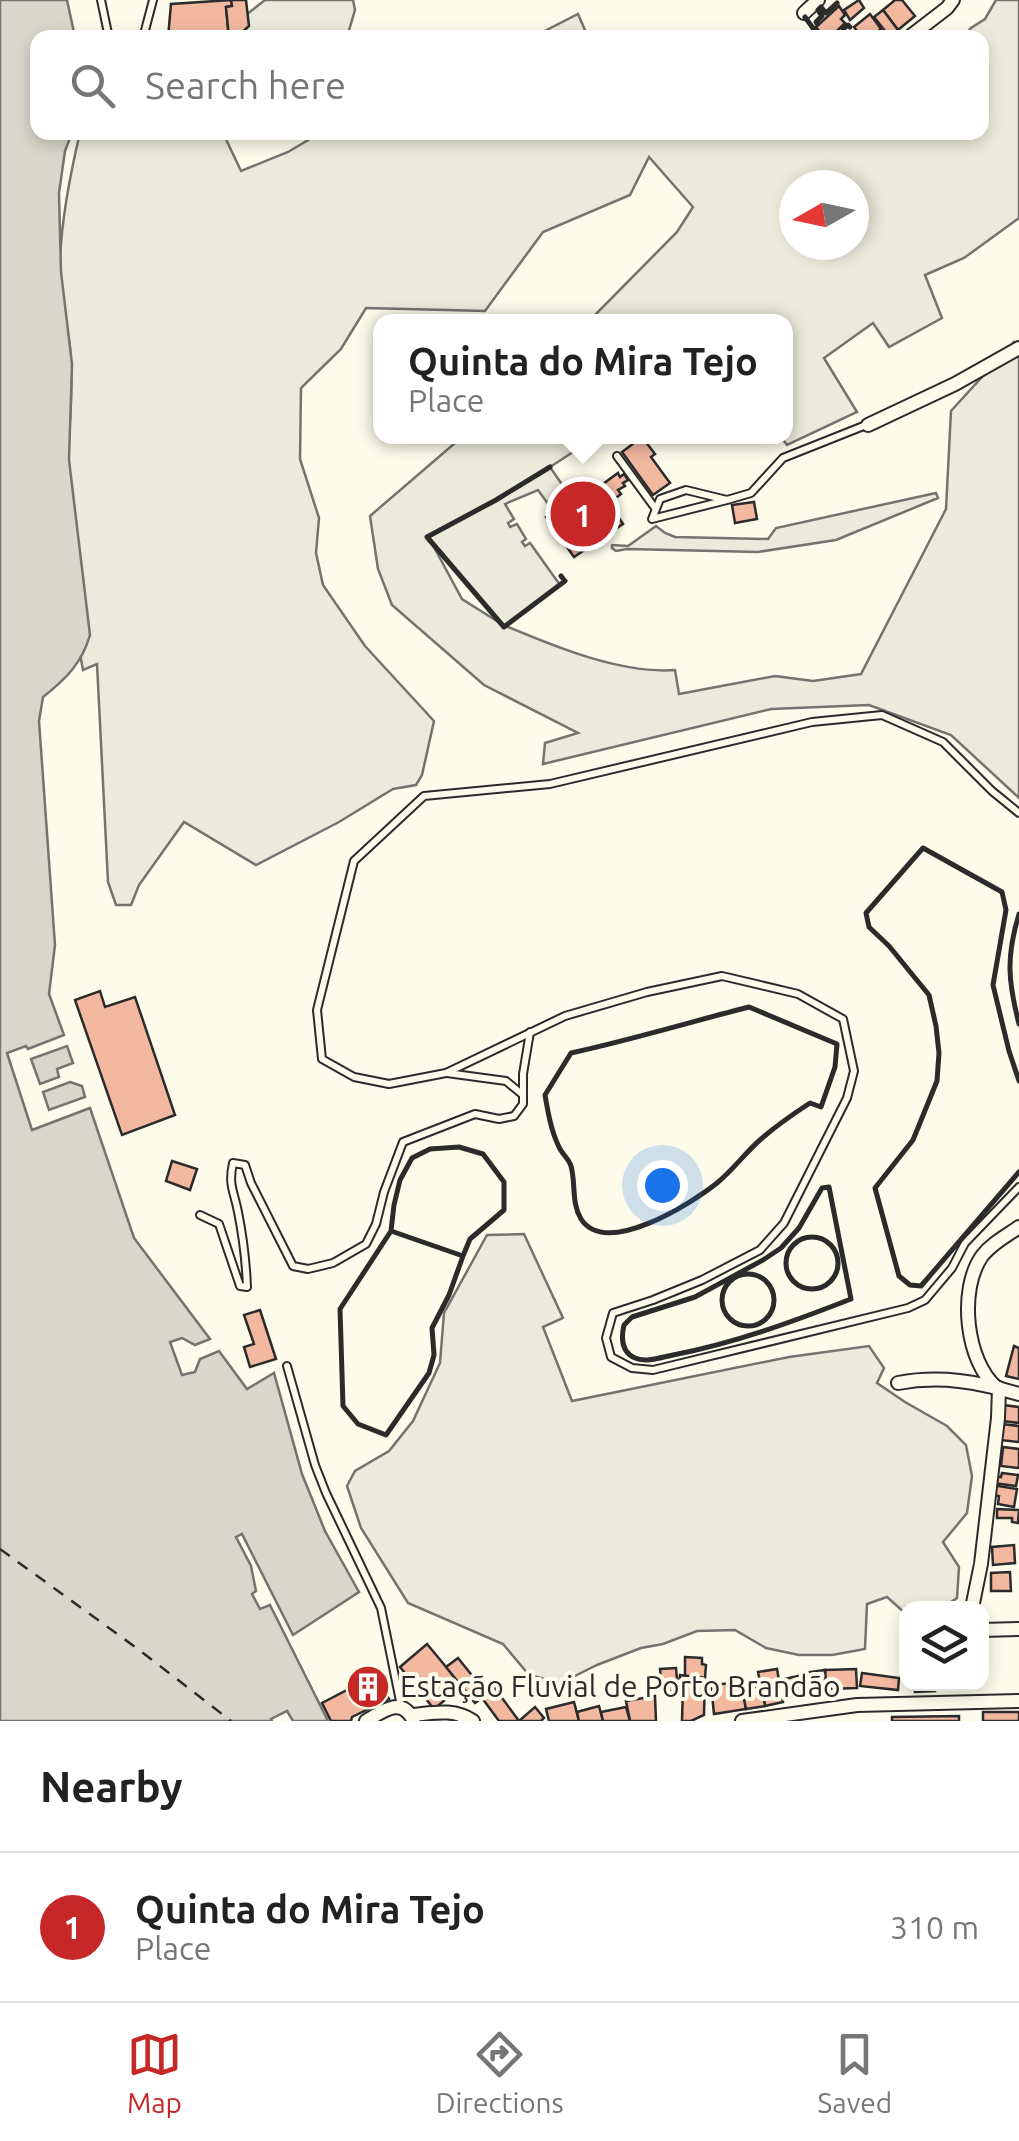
<!DOCTYPE html>
<meta charset="utf-8">
<style>
body{margin:0;font-family:Ubuntu,sans-serif;background:#f6f6f6;color:#222}
.controls{position:absolute;right:30px;bottom:30px;display:grid;overflow:hidden;border-radius:20px;box-shadow:0 5px 15px #0003}
.controls button{width:90px;height:90px;display:grid;place-items:center;padding:0;border:0;border-bottom:2px solid #e0e0e0;background:#fff;color:#222;font:50px sans-serif}
.compass{position:absolute;left:779px;top:170px;width:90px;height:90px;border-radius:50%;background:#fff;box-shadow:0 5px 15px #0003;rotate:261deg}
.you{position:absolute;left:662px;top:1185px;width:35px;height:35px;margin:-25px;border:8px solid #fff;border-radius:50%;background:#1a73e8;box-shadow:0 0 0 15px #1a73e833}
.badge{display:grid;place-items:center;width:65px;height:65px;border-radius:50%;background:#c62828;color:#fff;font-size:32px;font-weight:700}
.pin{position:absolute;translate:-50% -50%;border:5px solid #fff;box-shadow:0 2px 10px #0006}
.popup{position:absolute;left:373px;top:314px;width:420px;height:130px;box-sizing:border-box;display:grid;place-content:center;border-radius:20px;background:#fff;filter:drop-shadow(0 2px 8px #0005);font-size:32px;white-space:nowrap;color:#767676}
.popup b{font-size:38px;color:#222}
.popup::after{content:'';position:absolute;left:50%;top:100%;margin-left:-20px;border:20px solid transparent;border-top-color:#fff}
.list{margin:0;padding:0;list-style:none}
h2{display:flex;justify-content:space-between;align-items:center;height:130px;margin:0;padding:0 40px;font-size:42px}
h2 small{font-size:32px;font-weight:400;color:#767676}
.list li{display:grid;grid-template-columns:65px 1fr auto;gap:30px;align-items:center;box-sizing:border-box;height:150px;padding:0 40px;border-top:2px solid #e0e0e0}
.list b{display:block;font-size:38px;white-space:nowrap}
.list p{margin:0;font-size:32px;white-space:nowrap;color:#767676}
.list em{font-size:32px;font-style:normal;color:#767676}
.icon{flex:none;width:55px;height:55px;fill:none;stroke:currentColor;stroke-width:2;stroke-linecap:round;stroke-linejoin:round}
.map{position:relative;flex:none;width:1019px;height:1721px;overflow:hidden}
.search{position:absolute;background:#fff;box-shadow:0 5px 15px #0003;left:30px;right:30px;top:30px;height:110px;display:flex;align-items:center;gap:25px;box-sizing:border-box;padding:0 35px;border-radius:20px;color:#767676;font-size:38px}
.sheet{height:280px;background:#fff}
nav{display:flex;justify-content:space-around;align-items:center;box-sizing:border-box;height:140px;border-top:2px solid #e0e0e0;background:#fff;font-size:28px;color:#767676}
nav a{display:grid;justify-items:center;gap:5px}
nav .on{color:#c62828}
.map>svg:first-child{display:block}
</style>
<div class="map">
<svg width="1019" height="1721" viewBox="0 0 1019 1721">
<rect width="100%" height="100%" fill="#fdfbea"/>
<!-- green -->
<g fill="#ecebdb" stroke="#74746e" stroke-width="2.5" fill-rule="evenodd">
<polygon points="265,0 353,0 355,10 347,37 217,38"/>
<path d="M996,0H1019V218L964,258L925,275L942,318L889,347L873,323L824,358L857,412L787,445L781,437L786,436V322L589,321L677,232L693,207L649,157L630,195L543,232L485,311L366,308L341,349L301,388L300,459L319,518L316,553L323,585L365,646L434,721L422,775L416,785L393,789L339,822L256,865L184,822L139,885L131,905H116L108,882L97,664L83,670L73,615L68,448C71,415 73,380 70,347C68,329 61,312 60,294C57,242 68,183 80,133H223L241,171L288,152L320,133L667,132L671,137L711,132H982V38L964,37L971,28L985,19ZM794,185H854V245H794Z"/>
<polygon points="578,14 588,37 533,37"/>
<path d="M1014,342L1019,348V798L951,735L869,705L771,709L543,764L545,743L578,733L484,685L392,605L378,569L370,516L462,437H596L550,467L572,499L554,512L538,490L505,504L514,519L508,523L510,527L517,524L526,539L522,542L525,546L530,543L560,585L506,626C556,647 621,674 675,670L679,694L775,676L813,681L861,674L946,509L951,411ZM429,538L500,622V623L462,599Z"/>
<polygon points="524,1234 563,1318 543,1327 572,1401 789,1357 869,1346 884,1368 877,1383 905,1402 947,1426 966,1445 972,1476 967,1513 943,1542 959,1567 957,1598 942,1608 906,1608 906,1614 887,1597 867,1604 865,1649 832,1655 799,1655 766,1648 735,1630 697,1631 663,1644 641,1648 597,1665 561,1683 529,1675 503,1644 408,1603 361,1528 347,1486 355,1471 389,1451 413,1421 440,1363 444,1313 487,1235"/>
</g>
<!-- parking -->
<polygon fill="#eceadb" stroke="#74746e" stroke-width="2.5" points="936,493 938,498 836,540 758,552 627,549 616,551 612,548 612,545 628,546 656,526 665,533 675,537 768,539 776,528"/>
<!-- water -->
<g fill="#d8d7c9" stroke="#74746e" stroke-width="2.5">
<path d="M0,0H67L75,37L38,38V132L72,133L65,151L59,193L61,272L72,364L69,460L90,635C82,663 66,679 43,697L39,721L55,945L49,994L64,1035L28,1049L26,1046L7,1053L32,1130L90,1108L134,1238L210,1339L195,1345L182,1338L170,1342L182,1375L195,1372L200,1359L219,1351L247,1389L274,1373L302,1474L325,1531L359,1592L293,1635L242,1534L236,1537L251,1566L256,1591L252,1594L260,1609L270,1605L328,1721H293L287,1711L271,1719L272,1721H0Z"/>
<polygon points="67,1046 73,1063 57,1069 59,1077 40,1084 31,1059"/>
<polygon points="70,1082 82,1086 85,1097 49,1110 43,1092"/>
</g>
<g fill="none" stroke-linecap="round" stroke-linejoin="round">
<!-- ferry -->
<polyline stroke="#2b2b2b" stroke-width="2.5" stroke-dasharray="12 10" stroke-linecap="butt" points="0,1549 138,1649 231,1721"/>
</g>
<!-- building -->
<g fill="#f2b8a0" stroke="#2b2b2b" stroke-width="2.5">
<polygon points="231,0 232,6 226,7 229,38 168,38 171,4"/>
<polygon points="231,0 246,0 249,26 236,38 229,38 226,7 232,6"/>
<polygon points="859,0 864,8 850,20 844,10"/>
<polygon points="895,0 902,0 915,16 898,30 883,10"/>
<polygon points="839,6 845,15 841,19 845,23 830,38 824,38 816,27"/>
<polygon points="883,10 898,30 889,36 874,17"/>
<polygon points="870,14 881,29 869,38 862,38 854,27"/>
<polygon points="642,437 655,454 651,457 670,483 653,495 622,452"/>
<polygon points="618,473 620,477 624,474 628,480 623,483 625,486 618,490 621,494 609,503 623,524 574,557 546,517 591,482 596,489"/>
<polygon points="754,502 757,519 735,523 732,505"/>
<polygon points="100,991 105,1007 135,997 175,1115 122,1135 75,1000"/>
<polygon points="172,1161 197,1169 190,1190 166,1181"/>
<polygon points="260,1310 276,1359 250,1367 244,1347 254,1344 244,1315"/>
<polygon points="1014,1346 1019,1348 1019,1379 1006,1376"/>
<polygon points="1003,1405 1019,1407 1019,1423 1002,1421"/>
<polygon points="1002,1424 1019,1426 1019,1442 1000,1440"/>
<polygon points="1003,1447 1019,1449 1019,1468 1001,1466"/>
<polygon points="1002,1473 1018,1475 1016,1486 993,1483 994,1476 1001,1477"/>
<polygon points="992,1485 1017,1489 1014,1507 998,1504 999,1496 991,1495"/>
<polygon points="997,1509 1019,1510 1018,1523 1012,1522 1012,1518 997,1518"/>
<polygon points="1014,1545 1015,1563 993,1565 992,1547"/>
<polygon points="1010,1572 1011,1591 991,1591 991,1573"/>
<polygon points="427,1644 462,1686 434,1709 400,1667"/>
<polygon points="685,1657 702,1658 702,1664 706,1665 705,1678 685,1676"/>
<polygon points="458,1658 487,1694 475,1703 446,1667"/>
<polygon points="676,1668 678,1691 662,1692 660,1669"/>
<polygon points="777,1669 783,1702 765,1706 758,1672"/>
<polygon points="856,1669 857,1688 826,1689 825,1670"/>
<polygon points="825,1670 826,1689 803,1694 803,1673"/>
<polygon points="862,1673 899,1678 898,1690 860,1686"/>
<polygon points="376,1675 389,1699 352,1717 351,1721 331,1721 322,1703"/>
<polygon points="680,1675 705,1678 704,1715 691,1721 682,1721 683,1686 679,1686"/>
<polygon points="798,1676 801,1693 784,1697 780,1680"/>
<polygon points="742,1682 746,1709 714,1714 711,1685"/>
<polygon points="915,1684 935,1684 935,1691 915,1692"/>
<polygon points="762,1686 765,1706 746,1709 742,1689"/>
<polygon points="494,1687 519,1721 499,1721 482,1698"/>
<polygon points="655,1696 656,1721 630,1721 626,1701"/>
<polygon points="574,1702 579,1721 549,1721 546,1709"/>
<polygon points="599,1706 603,1721 579,1721 577,1712"/>
<polygon points="535,1707 544,1718 541,1721 519,1721"/>
<polygon points="626,1707 630,1721 603,1721 601,1712"/>
<rect x="983" y="1712" width="36" height="9"/>
<polygon points="959,1716 959,1721 892,1721 892,1717"/>
</g>
<g fill="none" stroke-linecap="round" stroke-linejoin="round">
<!-- lane casing -->
<g stroke="#2b2b2b" stroke-width="10">
<g id="lane">
<polyline points="101,0 109,38"/>
<polyline points="143,38 153,0"/>
<polyline points="617,456 655,508"/>
<polyline points="727,500 652,519 660,499 686,490 727,500 751,493 783,458 866,425"/>
<polyline points="1019,813 992,791 943,742 882,715 812,722 550,784 424,796 354,861 317,1010 322,1059 354,1077 389,1084 446,1073 565,1016 647,992 722,976 798,994 843,1019 854,1071 847,1098 784,1223 760,1250 702,1280 653,1300 613,1313 606,1338 611,1357 632,1368 653,1370 908,1308 925,1300 952,1268 965,1243 1019,1187"/>
<polyline points="447,1073 506,1081 523,1095"/>
<path d="M200,1215L219,1224L240,1286L247,1287C246,1262 243,1237 238,1212C234,1191 228,1185 233,1163L245,1165L251,1183L293,1266L308,1269L333,1263L366,1244L376,1224L384,1192L403,1142L475,1114L499,1119L514,1116L523,1104V1074L530,1032"/>
<polyline points="287,1366 315,1465 326,1493 381,1608 401,1706"/>
</g>
</g>
<!-- street casing -->
<g stroke="#2b2b2b" stroke-width="16">
<g id="street">
<polyline points="804,13 818,0"/>
<polyline points="908,38 947,8 953,0"/>
<polyline points="868,425 955,384 1019,348"/>
<path d="M898,1383C941,1375 978,1382 1019,1394"/>
<path d="M997,1388C966,1362 958,1290 982,1256C991,1244 1006,1236 1019,1227"/>
<polyline points="972,1608 981,1564 998,1418 999,1388"/>
<polyline points="982,1630 1019,1629"/>
<path d="M412,1715C434,1713 453,1708 473,1721"/>
<path d="M366,1721C383,1711 402,1696 413,1720"/>
<polyline points="742,1721 857,1705 1019,1701"/>
</g>
</g>
<!-- lane -->
<use href="#lane" stroke="#fdfbea" stroke-width="6"/>
<!-- street -->
<use href="#street" stroke="#fdfbea" stroke-width="12"/>
<!-- wall -->
<g stroke="#2b2b2b" stroke-width="5">
<polyline points="805,17 820,38"/>
<polyline points="817,24 816,22 822,16 818,10 821,7 826,13 837,3"/>
<polyline points="843,29 848,25 850,27"/>
<polyline points="550,467 496,500 427,537 504,627 565,581 561,576"/>
<path d="M1019,914C1006,957 1008,981 1019,1024"/>
<path d="M749,1007L837,1044L835,1067L821,1107L810,1103C793,1114 776,1126 761,1139C745,1153 733,1170 717,1183C692,1203 606,1258 581,1219C571,1202 576,1184 571,1166C569,1159 562,1154 559,1147C551,1131 548,1112 545,1095L571,1053C631,1040 690,1022 749,1007Z"/>
<polyline points="1019,1081 1009,1051 993,985 1006,910 1002,892 923,848 866,913 869,927 889,946 929,995 936,1026 939,1053 937,1081 913,1140 875,1188 899,1276 910,1285 921,1286 1019,1172"/>
<path d="M829,1187L851,1299C792,1322 735,1343 673,1355C662,1357 646,1363 635,1358C621,1352 621,1338 624,1325L632,1317L695,1297L763,1260L781,1248L799,1228L822,1188Z"/>
<polyline points="391,1231 463,1256 470,1239 504,1210 504,1182 483,1154 459,1147 430,1149 412,1158 400,1180 394,1205 391,1231 340,1309 343,1406 358,1424 386,1435 429,1373 434,1355 432,1328 449,1295 463,1256"/>
<circle cx="812" cy="1263" r="26"/>
<circle cx="748" cy="1300" r="26"/>
</g>
</g>
<!-- icons -->
<defs>
<g id="building-disc" transform="scale(2.25)"><circle r="9.5" fill="#c62828" stroke="#fdfbea"/><path d="M-4-6H4V6H1V3H-1V6H-4ZM-2.5-4.3h1.7v1.8h-1.7ZM.8-4.3h1.7v1.8H.8ZM-2.5-1h1.7V.8h-1.7ZM.8-1h1.7V.8H.8Z" fill="#fff"/></g>
</defs>
<g fill-rule="evenodd">
<use href="#building-disc" x="368" y="1687"/>
</g>
<g text-anchor="middle" stroke-width="8" stroke-linejoin="round" paint-order="stroke">
<!-- poi labels -->
<g font-size="30" fill="#2b2b2b" stroke="#fdfbea" text-anchor="start">
<text x="400" y="1697">Estação Fluvial de Porto Brandão</text>
</g>
</g>
</svg>
<div class="controls">
<button><svg class="icon" aria-label="layers" viewBox="0 0 24 24"><path d="M12 4l9 5-9 5-9-5zM3 14l9 5 9-5"/></svg></button>
</div>
<svg class="compass" viewBox="-18 -18 36 36"><path d="M0-13l5 13h-10z" fill="#e53935"/><path d="M0 13l5-13h-10z" fill="#767676"/></svg>
<div class="you"></div>
<div class="pin badge" style="left:583px;top:514px">1</div>
<div class="popup"><b>Quinta do Mira Tejo</b>Place</div>
<div class="search"><svg class="icon" aria-label="search" viewBox="0 0 24 24"><circle cx="10" cy="10" r="6"/><path d="M15 15l6 6"/></svg>Search here</div>
</div>
<section class="sheet">
<h2>Nearby<small></small></h2>
<ul class="list">
<li><span class="badge">1</span><div><b>Quinta do Mira Tejo</b><p>Place</p></div><em>310 m</em></li>
</ul>
</section>
<nav>
<a class="on"><svg class="icon" aria-label="map" viewBox="0 0 24 24"><path d="M3 6l6-2 6 2 6-2v14l-6 2-6-2-6 2zM9 4v14M15 6v14"/></svg>Map</a>
<a><svg class="icon" aria-label="directions" viewBox="0 0 24 24"><path d="M12 3l9 9-9 9-9-9zM9 14v-3h6M13 9l2 2-2 2"/></svg>Directions</a>
<a><svg class="icon" aria-label="saved" viewBox="0 0 24 24"><path d="M7 4h10v16l-5-4-5 4z"/></svg>Saved</a>
</nav>
